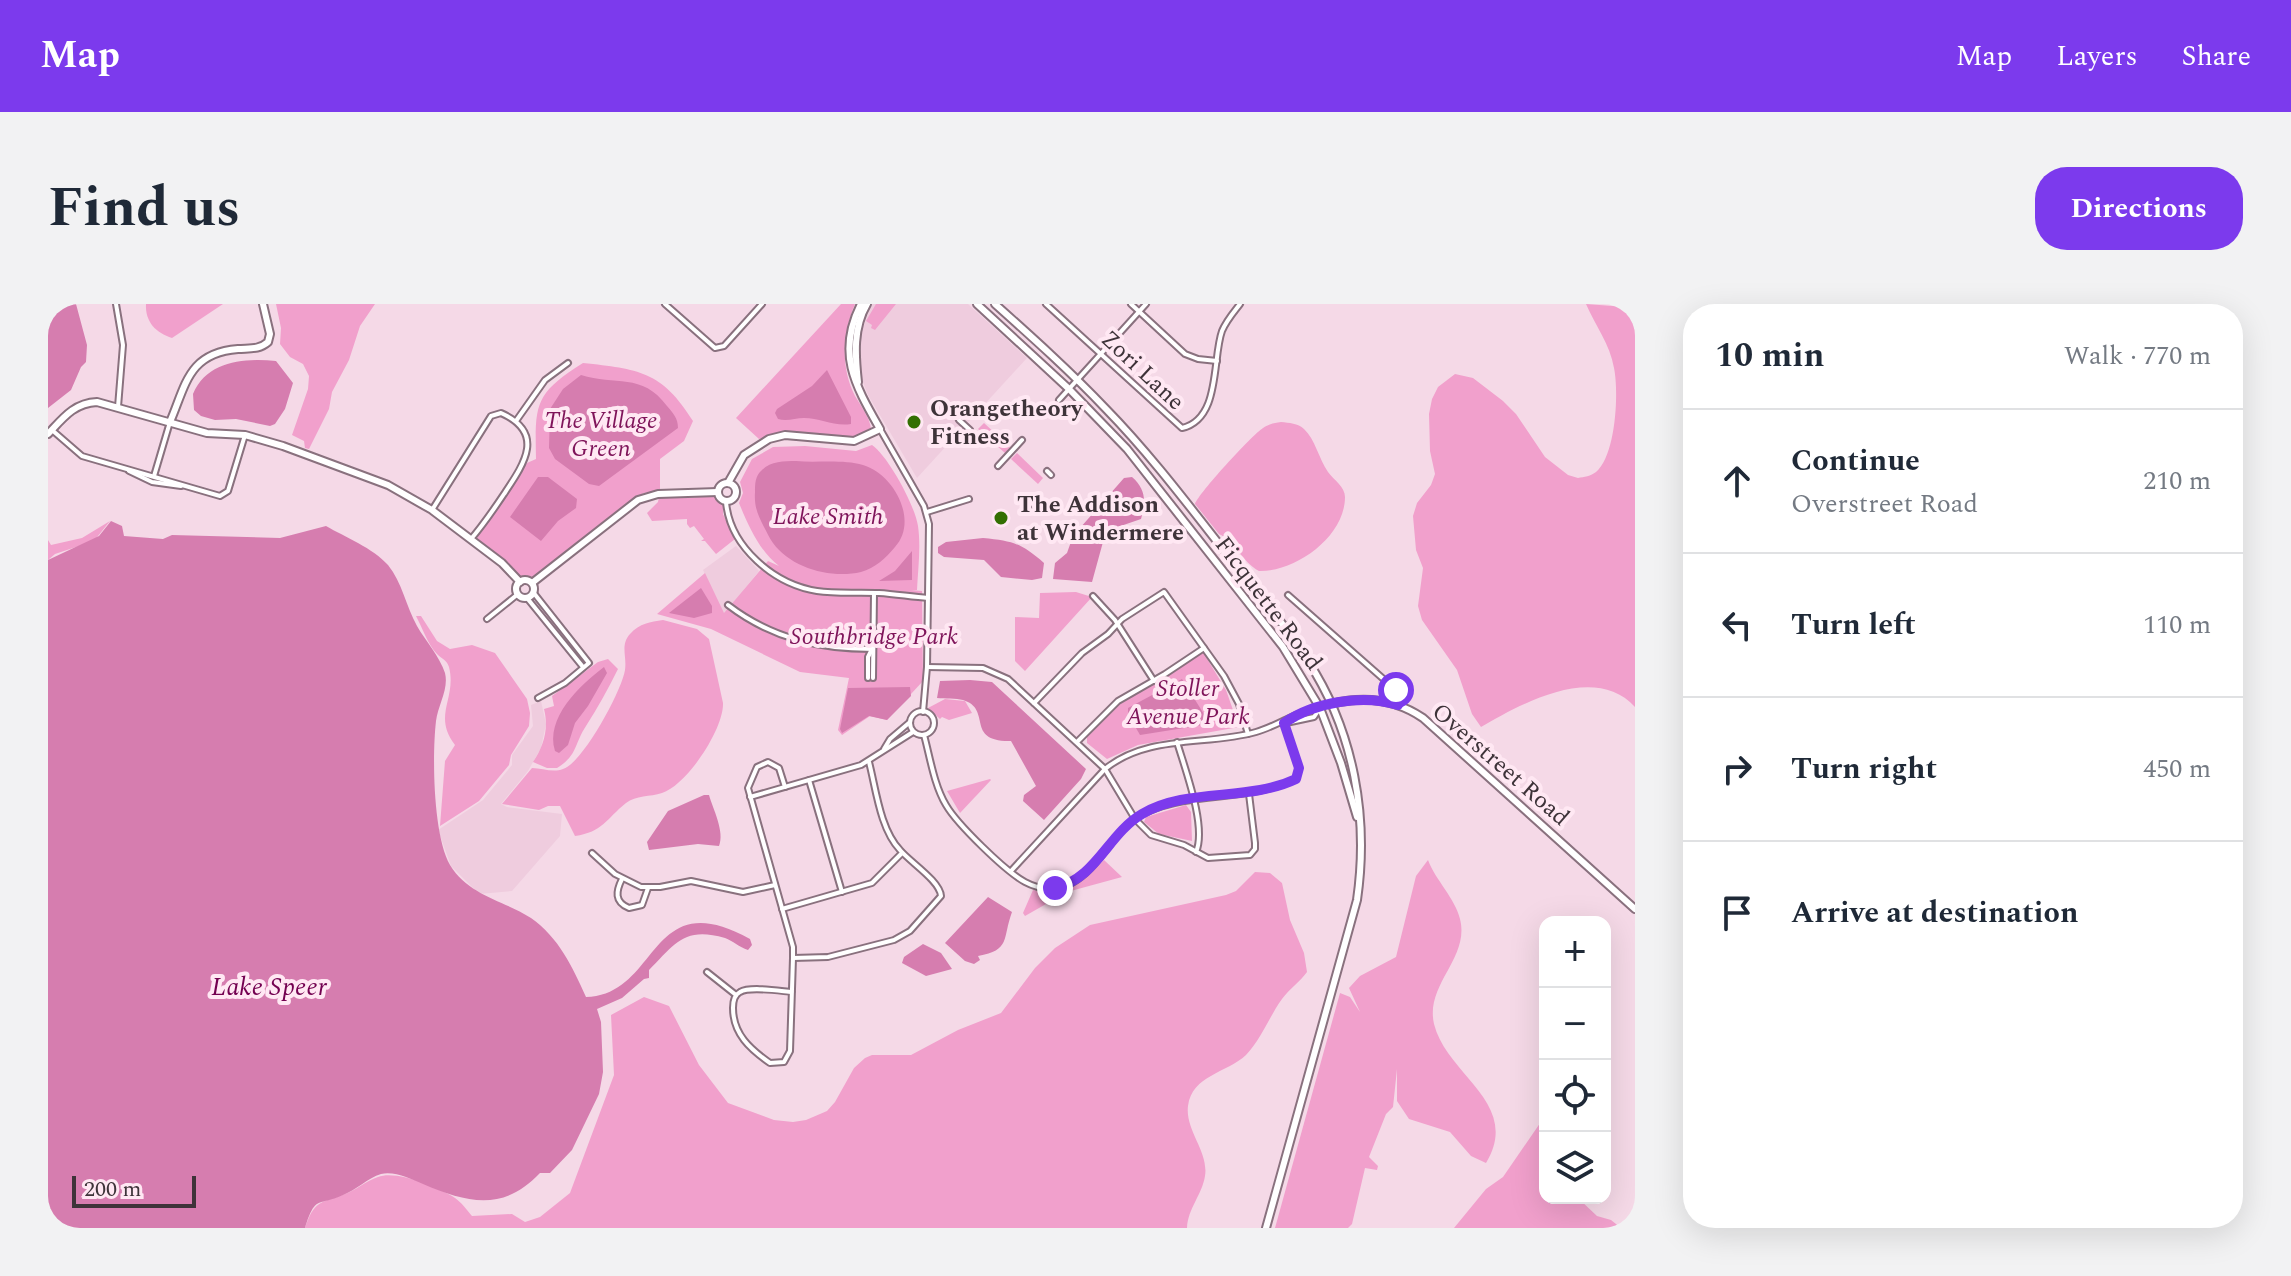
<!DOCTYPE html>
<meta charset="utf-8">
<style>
body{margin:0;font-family:Spectral,serif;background:#f2f2f3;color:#1f2937}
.controls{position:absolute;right:24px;bottom:24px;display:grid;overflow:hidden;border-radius:16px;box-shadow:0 8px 32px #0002}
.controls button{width:72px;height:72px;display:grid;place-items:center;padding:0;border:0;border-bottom:2px solid #e0e1e3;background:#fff;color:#1f2937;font:40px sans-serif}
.scale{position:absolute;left:24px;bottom:20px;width:124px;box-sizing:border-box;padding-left:8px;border:4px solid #3e3339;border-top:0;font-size:22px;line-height:28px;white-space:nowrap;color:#3e3339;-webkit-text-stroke:6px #ffe8f3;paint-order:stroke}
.stop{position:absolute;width:24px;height:24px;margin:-18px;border:6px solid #7c3aed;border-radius:50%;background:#fff}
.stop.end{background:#7c3aed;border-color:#fff;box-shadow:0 2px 8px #0008}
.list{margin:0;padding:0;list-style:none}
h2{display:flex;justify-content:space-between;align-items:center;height:104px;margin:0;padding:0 32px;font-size:34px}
h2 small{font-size:26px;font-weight:400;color:#747a83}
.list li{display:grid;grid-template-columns:52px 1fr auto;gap:24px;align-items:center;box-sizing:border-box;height:144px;padding:0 32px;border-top:2px solid #e0e1e3}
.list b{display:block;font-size:30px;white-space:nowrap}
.list p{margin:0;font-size:26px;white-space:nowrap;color:#747a83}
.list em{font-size:26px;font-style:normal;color:#747a83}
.icon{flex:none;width:44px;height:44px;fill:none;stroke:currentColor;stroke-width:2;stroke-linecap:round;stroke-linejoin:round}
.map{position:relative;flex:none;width:1587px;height:924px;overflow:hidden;border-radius:32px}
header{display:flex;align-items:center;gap:48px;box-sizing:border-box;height:112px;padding:0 40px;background:#7c3aed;color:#fff}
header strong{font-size:38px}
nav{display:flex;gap:44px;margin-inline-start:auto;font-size:28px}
.intro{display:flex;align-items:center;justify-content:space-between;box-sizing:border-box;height:192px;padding:0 48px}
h1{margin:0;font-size:56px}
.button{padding:20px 36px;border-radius:32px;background:#7c3aed;color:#fff;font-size:28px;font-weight:700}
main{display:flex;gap:48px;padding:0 48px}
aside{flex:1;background:#fff;border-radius:32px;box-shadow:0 8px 32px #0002}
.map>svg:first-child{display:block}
</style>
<header>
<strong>Map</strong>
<nav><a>Map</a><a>Layers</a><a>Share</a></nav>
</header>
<div class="intro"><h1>Find us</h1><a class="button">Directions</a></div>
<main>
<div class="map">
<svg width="1587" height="924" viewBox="0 0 1587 924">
<rect width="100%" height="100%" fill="#f5d9e7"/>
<!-- built -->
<g fill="#efccde">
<polygon points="824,0 920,0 979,54 869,174 820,91 813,73 810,53 811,33"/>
<polygon points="688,242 711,267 676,310 655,266"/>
<polygon points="493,397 498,420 493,444 480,467 453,500 459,503 514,510 512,532 464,587 431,590 403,562 390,526 435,496 464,461 464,451 485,422 483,401"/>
</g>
<!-- green -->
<g fill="#f1a0cc">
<path d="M98,0H175L124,34C108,29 97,18 98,0Z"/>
<polygon points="228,0 327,0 312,22 301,56 284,88 281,105 261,145 257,144 256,137 244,131 260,85 261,72 255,60 242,53 232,40 233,24"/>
<path d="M793,0H807C795,29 792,63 807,92C813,102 822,114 823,125L803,134L739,128L711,135L688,114Z"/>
<polygon points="828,0 848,0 827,26 823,24 824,21 818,17"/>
<path d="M1538,0L1578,3L1587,1V403C1547,359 1474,399 1433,423L1424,410L1409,366L1374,316L1370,302L1375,264L1368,246L1365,212L1369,199L1383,181L1387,170L1382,147L1381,110L1384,95L1390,83L1407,70L1425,74L1455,97L1468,110L1497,153L1520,171L1530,174C1536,173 1543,172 1548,168C1568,151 1571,88 1566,64C1562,40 1547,21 1538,0Z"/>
<path d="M535,59C590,65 614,67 645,117L636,137L612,155V187L596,189L583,196L489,272L484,275L473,274L456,255L427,236L479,159L488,155C487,100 486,90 535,59Z"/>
<path d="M1233,118C1241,119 1250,119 1256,125C1267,135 1271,155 1280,168C1286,176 1297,183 1297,193C1297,233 1247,268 1211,267C1194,258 1187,237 1171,230L1147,200C1151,189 1203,132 1215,124C1221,120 1226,119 1233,118Z"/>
<polygon points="936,119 962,143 957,149 930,125"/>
<path d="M824,141C841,153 867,202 870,222C873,243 870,265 869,286H863L874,287L875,377L839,416L822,412L794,431L790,426L801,374L752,368L663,325L609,310L657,269L676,309L720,257L731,262C712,248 700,221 691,199L695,189L692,178L704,155L725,143L757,142L808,147Z"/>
<polygon points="969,149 995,174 990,180 963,155"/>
<polygon points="666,191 676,201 675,210 687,235 668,250 657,237 653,237 656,235 646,222 642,224 639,220 639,215 604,217 599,209 610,198 611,192 641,194"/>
<polygon points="62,217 46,237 7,250 0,256 0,236 3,241 34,234"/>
<polygon points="1028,288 1044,293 977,367 967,357 967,313 991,314 992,289"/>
<path d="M368,312H373L389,337L402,345L424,341L447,349L479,395L482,409L481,422L463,451L461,461L431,497L392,522L397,457L407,441C384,411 409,395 401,363C399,356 394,355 389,350C380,341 374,323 368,312Z"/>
<path d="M615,316L649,325L661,335L675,399C676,425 639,481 614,489C602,493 588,491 578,499C558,515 555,528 527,532L512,502H500L491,506L454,500L484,464C494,464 505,469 515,465C535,459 574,386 577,366C579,352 572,341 582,330C592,319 602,318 615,316Z"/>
<polygon points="1155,348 1178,386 1191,423 1090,441 1059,455 1039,439 1039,433 1072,400"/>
<path d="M560,355L570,365C560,385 550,403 538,422C526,440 530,451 509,464H499L485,458C496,442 501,424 496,405L506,402L504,392L550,358Z"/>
<polygon points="897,395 917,397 924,409 901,416 894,413 892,415 880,404"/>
<polygon points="942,475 943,476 912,509 899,487"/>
<polygon points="1138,501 1143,508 1144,537 1111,530 1096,518 1098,513"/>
<path d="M1056,556L1074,573L1019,588L977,612L975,609L985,586C1016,593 1035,578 1056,556Z"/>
<path d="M1380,556C1388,577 1407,594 1412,615C1422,654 1377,680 1386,720C1399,772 1474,799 1438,859L1423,852L1402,828L1361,815L1349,797V765L1345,803L1338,810L1321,853L1330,862L1329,866L1317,864L1304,920L1300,924H1227L1292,689L1302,693L1312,708L1301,684L1312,672L1348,653L1368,572Z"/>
<path d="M1207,568L1222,569L1234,579L1242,616L1256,649L1259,668C1252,678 1241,685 1234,695C1221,713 1214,734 1198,751C1179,769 1144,771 1140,802C1137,826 1161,848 1157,872C1154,891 1140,904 1139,924H257C266,897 272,899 297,890C308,886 318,877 330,873C349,866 390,883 407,894C413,898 419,906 424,912L464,910L477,918L492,913L522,889L566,771L563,711L596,693L621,702L651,761L680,799L726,816L745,818L758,816L779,807L787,798L806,764L817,754L824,751H863L910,726L953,709L987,664L1007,644L1042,621L1178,591L1188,587Z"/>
<polygon points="1497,812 1497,894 1530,894 1549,912 1563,916 1573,924 1406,924 1438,885 1455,873"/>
</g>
<!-- water -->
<g fill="#d67daf">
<polygon points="0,0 28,0 39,41 38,58 33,63 23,86 0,104"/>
<path d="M228,57L245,79L237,105L227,120L222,122L188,115L167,116L153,112L146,106L145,90C159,57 196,54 228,57Z"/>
<path d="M779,66L803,113V120C787,123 772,114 756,114C747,114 739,118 730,115L727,109L729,105L764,82Z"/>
<path d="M533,71C567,82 594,68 619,102C625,109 630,114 630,124L551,182L541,180L507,155L501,144L502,105L515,85Z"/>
<path d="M748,157C769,159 795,155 815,161C846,170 871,217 847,243C838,254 827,264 813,268C783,275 743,264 725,239C721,234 719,228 716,223C710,211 706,203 707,188C707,180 707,172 714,166C723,157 736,157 748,157Z"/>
<polygon points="490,173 500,173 529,195 528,204 510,217 493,237 462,213"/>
<path d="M1084,173C1098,185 1098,198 1093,215L1058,227L1044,278L1005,275L1007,259L1019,249L1025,232L1076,174Z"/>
<path d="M63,217L74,222L76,232L115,235L124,231L232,234L278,222C297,233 325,244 340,261C354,278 358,302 369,322C377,336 392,353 397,369C401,385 390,401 388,417C384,452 385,531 402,561C421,592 455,596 483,614C511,634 524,662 538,693C612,691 600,578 702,635L704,641L700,646C691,643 685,637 677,634C636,622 627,640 601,666V674L596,675L574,694L549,705L553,718L555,768L551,790L524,846L502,869H492C455,908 420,899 375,880C363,875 347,867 333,870C320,874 308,886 295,891C269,903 268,890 257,924H11L0,919V256L51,232Z"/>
<path d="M935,234C965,237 973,239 996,259L994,274L984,276L953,273L936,256L896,253L890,249V243L898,238Z"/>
<polygon points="864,247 864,276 831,277 847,267"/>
<polygon points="653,284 664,302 664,309 646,314 621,309"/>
<path d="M556,363L559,369L540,402L527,419L520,441L511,449L507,447C497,414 531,382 556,363Z"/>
<polygon points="1134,375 1159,415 1155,421 1092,431 1080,410 1080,404"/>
<path d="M922,376L944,378L1038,465L1033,475L996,516L975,497L976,491L988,482L963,437C916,438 945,405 915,396C908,394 897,395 889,394L892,377Z"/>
<polygon points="862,383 863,392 839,416 821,412 794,429 792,425 800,384"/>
<path d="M656,491H661C665,505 677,528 671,542L650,540L601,546L599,538L620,507Z"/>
<path d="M940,593L964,608C954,635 963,646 930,652L932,656L926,660L917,657L897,639Z"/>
<polygon points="875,640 893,649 904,665 878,672 854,659 856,653"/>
</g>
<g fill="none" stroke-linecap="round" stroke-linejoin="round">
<!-- street casing -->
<g stroke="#89717e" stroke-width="8">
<g id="street">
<polyline points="68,0 75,41 70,103"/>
<polyline points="617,0 667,44 676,42 714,0"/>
<path d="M998,0L1134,124C1173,115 1164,55 1174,27C1178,17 1185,9 1192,0"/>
<polyline points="1083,0 1137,50 1150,55 1169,57"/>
<polyline points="1011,96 1098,0"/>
<polyline points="911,116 922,126"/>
<polyline points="468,117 497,76 520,59"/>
<polyline points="832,125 876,202 881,220 879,363 875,408"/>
<polyline points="4,126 34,152 172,192 180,187 197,131"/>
<polyline points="950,162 974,136"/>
<polyline points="81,167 104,178 133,182"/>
<polyline points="999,167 1003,171"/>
<polyline points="106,172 122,118"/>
<path d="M678,198C682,243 726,280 769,287C789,290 810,288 831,289C848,290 864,293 880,294"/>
<polyline points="976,200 981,205"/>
<path d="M384,206L443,112L453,109C498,129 476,160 456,190C446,205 435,221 423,235"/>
<polyline points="879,208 921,195"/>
<polyline points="485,288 541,359 517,379 490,394"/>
<polyline points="1240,291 1348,386 1351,393 1350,401"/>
<polyline points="1045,292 1067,316 1106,377"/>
<polyline points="479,294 535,363"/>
<path d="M680,301C723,334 770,345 825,345"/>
<polyline points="439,315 470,290"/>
<polyline points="879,363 935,364 960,375 1057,465 1087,515 1103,531 1136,541 1160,554 1202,551 1207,545 1207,539 1201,490"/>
<polyline points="820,374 820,353 823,347"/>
<polyline points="825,374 826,289"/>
<polyline points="986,399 1034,349 1060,330 1074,315 1116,288 1176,372 1191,400 1200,430"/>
<circle cx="874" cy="419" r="12"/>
<polyline points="1238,419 1266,413 1272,404"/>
<path d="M876,431C882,453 886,481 898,501C909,520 957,567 977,578C992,586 1009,587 1024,579C1054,563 1067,521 1099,508C1147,487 1201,498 1248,475L1251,464L1236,419"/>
<polyline points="1029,438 1070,397 1117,370 1156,344"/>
<path d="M1129,438C1137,465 1159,523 1148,548"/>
<polyline points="836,445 842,435 862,418"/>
<polyline points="761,476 794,588"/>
<path d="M737,483L731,464L720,458L709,463L700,484L745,643V654L742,747L736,758L722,759C702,745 685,730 685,704C685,697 686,691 692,688C702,682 732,687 744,688"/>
<polyline points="702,493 813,461 865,428"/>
<polyline points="544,549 567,570 593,583 612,583 643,577 695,588 727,581"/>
<path d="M963,567L1057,465C1100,430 1159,442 1208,428C1230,422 1250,406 1272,404"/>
<path d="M574,575C568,587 566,598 581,604L594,601L600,584"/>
<polyline points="734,605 824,579 854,549"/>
<path d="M745,654L780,653L846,636L862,627L893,592C892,577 862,558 852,546C832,525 828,485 821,458"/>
<polyline points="659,668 688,691"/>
</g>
</g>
<!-- secondary casing -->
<g stroke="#89717e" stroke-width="10">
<g id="secondary">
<polyline points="929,0 1021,85 1079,145 1235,343 1272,404 1293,459 1309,513"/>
<path d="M947,0C985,34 1023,68 1058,105C1099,147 1135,194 1171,240C1201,278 1234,316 1260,357C1306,428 1321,513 1309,596L1218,924"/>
<path d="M810,78C807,51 805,24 819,0"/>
<path d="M122,118C138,81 140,49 190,45C201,44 211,46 220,38L222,30L215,0"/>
<path d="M0,130C15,114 26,99 49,98L159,129L197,131L235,142L340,181L384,206L454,259L472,278"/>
<circle cx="679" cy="188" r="9"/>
<path d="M680,179L696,151L721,135L737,131L806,137L832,125C807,81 788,49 813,0"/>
<circle cx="477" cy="285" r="9"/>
<polyline points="484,279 590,196 610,190 670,188"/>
<path d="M1283,400C1315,392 1347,395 1375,414L1587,605"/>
</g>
</g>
<!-- street -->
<use href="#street" stroke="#fff" stroke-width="4"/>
<!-- secondary -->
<use href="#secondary" stroke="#fff" stroke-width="6"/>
</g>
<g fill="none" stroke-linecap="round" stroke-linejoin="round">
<!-- route -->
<path stroke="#7c3aed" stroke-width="10" d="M1007,584C1048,575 1060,530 1094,510C1140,483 1200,498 1248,475L1251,464L1236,419C1266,398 1315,390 1350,401L1351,391L1348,386"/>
</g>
<!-- markers -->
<g fill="#336f02" stroke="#ffe8f3" stroke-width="3">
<circle cx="866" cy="118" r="8"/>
<circle cx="953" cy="214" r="8"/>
</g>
<g text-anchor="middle" stroke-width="8" stroke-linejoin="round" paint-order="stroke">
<!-- street labels -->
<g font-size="24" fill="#3e3339" stroke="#ffe8f3">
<text transform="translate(1095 66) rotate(43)" y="8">Zori Lane</text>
<text transform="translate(1221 299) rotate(53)" y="8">Ficquette Road</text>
<text transform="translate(1453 460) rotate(41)" y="8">Overstreet Road</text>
</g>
<!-- poi labels -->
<g font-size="24" font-weight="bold" fill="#3e3339" stroke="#ffe8f3" text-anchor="start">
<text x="882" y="112">Orangetheory<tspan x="882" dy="28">Fitness</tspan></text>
<text x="969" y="208">The Addison<tspan x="969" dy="28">at Windermere</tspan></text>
</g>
<!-- park labels -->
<g font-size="24" font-style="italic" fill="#7f145a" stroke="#ffe8f3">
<text x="553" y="124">The Village<tspan x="553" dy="28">Green</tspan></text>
<text x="780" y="220">Lake Smith</text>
<text x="826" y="340">Southbridge Park</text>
<text x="1140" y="392">Stoller<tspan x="1140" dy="28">Avenue Park</tspan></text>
</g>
<!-- water labels -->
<g font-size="26" font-style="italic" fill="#730150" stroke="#ffe8f3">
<text x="221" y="691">Lake Speer</text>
</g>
</g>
</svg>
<div class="controls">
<button>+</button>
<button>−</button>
<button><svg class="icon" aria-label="locate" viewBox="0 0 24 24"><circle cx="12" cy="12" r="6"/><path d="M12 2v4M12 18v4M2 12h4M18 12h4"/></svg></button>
<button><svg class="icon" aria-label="layers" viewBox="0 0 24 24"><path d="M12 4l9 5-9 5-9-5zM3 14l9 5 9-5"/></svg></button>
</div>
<div class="scale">200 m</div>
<div class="stop" style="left:1348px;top:386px"></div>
<div class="stop end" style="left:1007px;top:584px"></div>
</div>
<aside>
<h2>10 min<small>Walk · 770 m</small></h2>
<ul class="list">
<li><svg class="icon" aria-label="ahead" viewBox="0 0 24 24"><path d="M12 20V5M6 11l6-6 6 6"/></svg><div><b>Continue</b><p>Overstreet Road</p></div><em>210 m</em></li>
<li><svg class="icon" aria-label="left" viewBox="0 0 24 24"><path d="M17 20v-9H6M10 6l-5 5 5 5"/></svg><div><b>Turn left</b></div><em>110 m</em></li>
<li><svg class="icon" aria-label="right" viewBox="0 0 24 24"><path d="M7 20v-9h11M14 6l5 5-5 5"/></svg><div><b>Turn right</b></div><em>450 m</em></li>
<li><svg class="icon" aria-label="arrive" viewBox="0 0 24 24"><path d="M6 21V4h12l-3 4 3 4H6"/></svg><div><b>Arrive at destination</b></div></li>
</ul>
</aside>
</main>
